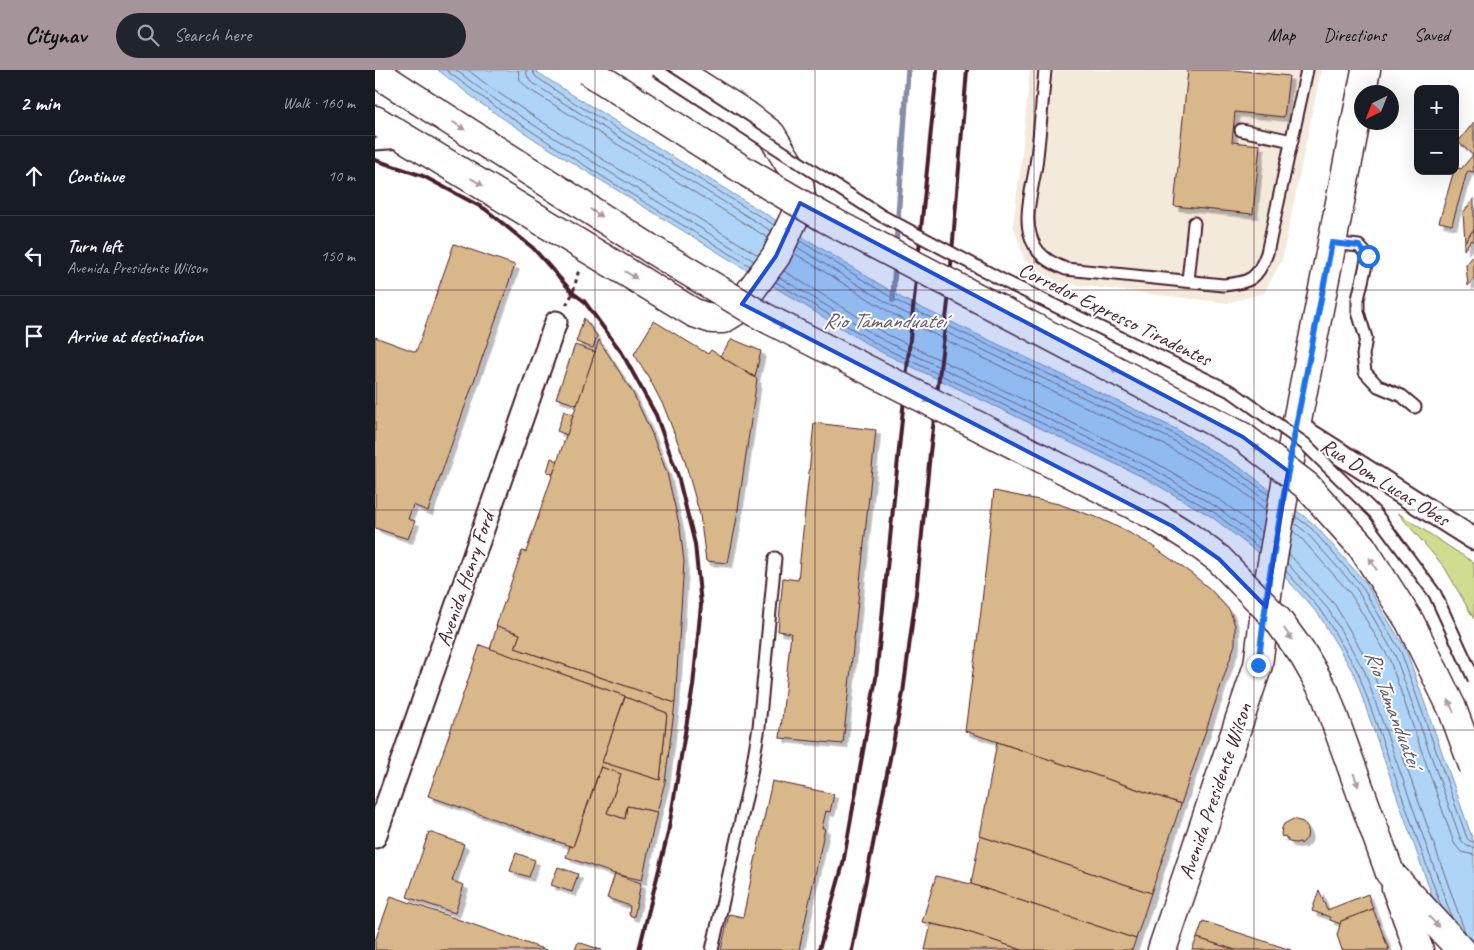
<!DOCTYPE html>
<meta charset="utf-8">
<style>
body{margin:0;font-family:Caveat,sans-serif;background:#20242c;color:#f1f3f6}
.controls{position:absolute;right:15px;top:15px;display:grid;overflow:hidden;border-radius:10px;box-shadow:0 5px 20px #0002}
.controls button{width:45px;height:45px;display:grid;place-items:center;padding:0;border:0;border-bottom:1px solid #363941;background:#171b24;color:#f1f3f6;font:25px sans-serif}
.compass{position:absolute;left:979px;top:15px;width:45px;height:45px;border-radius:50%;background:#171b24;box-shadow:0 5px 20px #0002;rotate:223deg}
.stop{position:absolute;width:15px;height:15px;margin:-11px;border:4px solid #1a73e8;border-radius:50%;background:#fff}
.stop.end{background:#1a73e8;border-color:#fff;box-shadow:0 1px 5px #0008}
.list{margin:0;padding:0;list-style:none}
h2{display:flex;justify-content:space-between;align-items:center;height:65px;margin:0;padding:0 20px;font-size:21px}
h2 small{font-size:16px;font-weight:400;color:#9ea1a6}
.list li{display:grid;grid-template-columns:32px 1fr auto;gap:15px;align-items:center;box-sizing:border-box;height:80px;padding:0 20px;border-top:1px solid #363941}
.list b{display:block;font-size:19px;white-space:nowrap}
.list p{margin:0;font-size:16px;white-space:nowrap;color:#9ea1a6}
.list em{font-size:16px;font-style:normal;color:#9ea1a6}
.icon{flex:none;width:28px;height:28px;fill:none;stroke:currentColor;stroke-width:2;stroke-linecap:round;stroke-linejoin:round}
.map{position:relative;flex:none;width:1099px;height:880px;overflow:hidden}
header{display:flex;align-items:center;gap:30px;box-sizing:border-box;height:70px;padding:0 25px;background:#a6949b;color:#111}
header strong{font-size:24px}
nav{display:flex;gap:28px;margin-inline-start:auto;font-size:18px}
.search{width:350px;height:45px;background:#20242c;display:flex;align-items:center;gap:12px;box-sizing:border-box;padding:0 18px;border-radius:28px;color:#9ea1a6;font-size:19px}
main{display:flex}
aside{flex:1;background:#171b24}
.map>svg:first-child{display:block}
</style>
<header>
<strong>Citynav</strong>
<div class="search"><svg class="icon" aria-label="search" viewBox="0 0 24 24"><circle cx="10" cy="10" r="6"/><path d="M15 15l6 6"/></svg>Search here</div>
<nav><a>Map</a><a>Directions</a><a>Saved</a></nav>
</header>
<main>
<aside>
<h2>2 min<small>Walk · 160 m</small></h2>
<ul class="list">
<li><svg class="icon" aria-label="ahead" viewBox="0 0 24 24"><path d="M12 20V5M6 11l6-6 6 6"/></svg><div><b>Continue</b></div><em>10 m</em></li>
<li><svg class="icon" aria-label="left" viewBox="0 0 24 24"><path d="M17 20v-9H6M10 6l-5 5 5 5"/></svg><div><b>Turn left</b><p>Avenida Presidente Wilson</p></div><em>150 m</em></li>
<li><svg class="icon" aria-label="arrive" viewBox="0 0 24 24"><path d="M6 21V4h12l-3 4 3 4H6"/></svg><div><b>Arrive at destination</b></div></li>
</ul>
</aside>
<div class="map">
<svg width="1099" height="880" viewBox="0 0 1099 880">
<defs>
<filter id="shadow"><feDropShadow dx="4.5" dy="4.5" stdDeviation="0" flood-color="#0004"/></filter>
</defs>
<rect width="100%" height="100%" fill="#fff"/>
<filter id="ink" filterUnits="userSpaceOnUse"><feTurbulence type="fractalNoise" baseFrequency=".02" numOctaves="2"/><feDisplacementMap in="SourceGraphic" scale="10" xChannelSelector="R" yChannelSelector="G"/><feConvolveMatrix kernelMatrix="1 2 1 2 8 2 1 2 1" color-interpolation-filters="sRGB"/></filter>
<g filter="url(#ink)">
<!-- built -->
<polygon fill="#f3eadc" points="655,0 946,0 907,190 889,223 852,233 685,213 650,191 638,155 646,93"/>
<!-- green -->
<polygon fill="#d0dd90" stroke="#8d7e5e" points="1023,443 1099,493 1099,549 1070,498"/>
<!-- water -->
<polygon fill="#aed5f8" stroke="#868ca6" points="63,0 159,0 193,22 530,230 799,358 869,400 939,454 990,512 1031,580 1099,773 1099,880 1076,880 979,604 944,545 900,496 837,447 772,409 502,280 162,71 105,33"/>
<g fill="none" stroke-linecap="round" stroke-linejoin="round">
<!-- shore -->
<g stroke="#72687d" stroke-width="1">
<path d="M71,0C166,74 273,133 375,196"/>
<polyline points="81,0 112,24 168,61 379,191"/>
<polyline points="93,0 116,18 172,55 383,185"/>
<polyline points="143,0 145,10 152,18 393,168"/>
<polyline points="151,0 152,5 155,11 187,32 396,161"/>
<polyline points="157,0 160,6 190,27 399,155"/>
<polyline points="425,171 527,234 797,363 866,404 894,425"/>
<polyline points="422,177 524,240 794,368 863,409 892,432"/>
<polyline points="419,183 521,246 790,375 859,415 891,440"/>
<polyline points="409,201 511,264 781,393 848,432 887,462"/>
<polyline points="404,207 508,270 778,399 843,438 886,471"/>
<polyline points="401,212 505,276 775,405 840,443 884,478"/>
<polyline points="920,446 936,458 986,515 1026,582 1092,768 1095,771 1099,772"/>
<polyline points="919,453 931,462 981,518 1020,585 1086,770 1092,776 1099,778"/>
<polyline points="918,461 926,468 975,523 1014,588 1079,773 1086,782 1099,785"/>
<polyline points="914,484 960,535 996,597 1090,862"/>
<polyline points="912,493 953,539 989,600 1077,848"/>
<polyline points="911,501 948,543 983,602 1066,836"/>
</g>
<!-- stream -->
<g stroke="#868ca6" stroke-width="5.5">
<polyline points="521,177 533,0"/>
<polyline points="518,230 520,194"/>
</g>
</g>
<!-- building -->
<g fill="#d8b88b" stroke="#4a1f2b" filter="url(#shadow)">
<polygon points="813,0 860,0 914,6 909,47 860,42 857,72 885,75 878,144 799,136"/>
<polygon points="1099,52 1099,86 1083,72"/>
<polygon points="1098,85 1099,102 1094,101 1092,102 1077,155 1064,152 1080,97 1086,99"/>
<polygon points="1099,128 1099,159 1090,171 1088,143"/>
<polygon points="1099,159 1099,172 1096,170 1089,180 1089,173"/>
<polygon points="79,174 140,195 53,441 38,435 33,449 40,451 33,469 0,458 0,267 41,282"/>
<polygon points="1099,185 1099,208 1093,216 1091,195"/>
<polygon points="209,248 222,266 218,278 201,272"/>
<polygon points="279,251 333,284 336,280 382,309 361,453 353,493 331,491 325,445 309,388 289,337 274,308 259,284"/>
<polygon points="357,269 386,281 380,307 345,286"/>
<polygon points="224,270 258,323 277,364 292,403 305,458 309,492 300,633 140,578 145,564 121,556 147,481 151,482"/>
<polygon points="200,275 220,282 202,335 181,328"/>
<polygon points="189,341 198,345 192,365 182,361"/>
<polygon points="439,353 501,360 468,674 405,668 416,563 403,561 408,508 423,510"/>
<polygon points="176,388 183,391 178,404 172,402"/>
<polygon points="619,421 684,434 726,449 749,460 773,473 817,504 835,519 855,541 860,555 860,574 806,734 590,661 606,541"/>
<polygon points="122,556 145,564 140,578 300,633 290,712 282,742 252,736 250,749 232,743 246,704 226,697 227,692 285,710 292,643 250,627 250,626 115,579"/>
<polygon points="105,575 250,626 198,777 53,726"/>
<polygon points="250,627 292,643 285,710 227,692"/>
<polygon points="622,672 806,734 776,823 605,766"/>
<polygon points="226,697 246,704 232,743 250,749 252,736 282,742 267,810 240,804 191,787 195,776 198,777"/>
<polygon points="397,711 459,724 455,742 451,741 447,758 450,758 424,880 346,880 354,844 368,847"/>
<polygon points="918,749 928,752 933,759 932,768 926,774 925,772 920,773 914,772 910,766 907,767 906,764 907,758 909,754"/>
<polygon points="54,762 89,774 77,811 89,815 80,843 32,827"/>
<polygon points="605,766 776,823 761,869 596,814"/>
<polygon points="141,783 160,790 154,807 135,801"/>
<polygon points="183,797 203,804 197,822 176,815"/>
<polygon points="240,804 266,813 259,847 254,845 255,836 232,828"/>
<polygon points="561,806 596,814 761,869 757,880 647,880 587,860 547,852"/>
<polygon points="944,820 952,840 993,824 998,839 966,851 966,854 955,850 955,847 937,841"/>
<polygon points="16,826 171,880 0,880 0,871"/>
<polygon points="998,839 1014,880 967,880 962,865 966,851"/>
<polygon points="828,851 916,880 860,880 822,868"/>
<polygon points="556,854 587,860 647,880 550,880"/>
<polygon points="822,868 860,880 817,880"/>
<polygon points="203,872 227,880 200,880"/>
</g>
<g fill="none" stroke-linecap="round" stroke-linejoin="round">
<!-- service casing -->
<g stroke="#4a1f2b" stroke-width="15">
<g id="service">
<path d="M670,0C667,32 665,64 661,95C658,115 649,145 655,164C660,184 673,192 691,199L848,215C876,213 883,208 892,183L932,0"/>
<polyline points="866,60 917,71"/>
<polyline points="0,74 28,72"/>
<polyline points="957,173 984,176 993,186 983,229 983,242 991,268 988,285 990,302 1003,316 1027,326 1040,337"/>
<polyline points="813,211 819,153"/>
<polyline points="337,880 375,710 384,657 400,488"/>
</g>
</g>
<!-- minor casing -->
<g stroke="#4a1f2b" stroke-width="25">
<g id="minor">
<polyline points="921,356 1099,469"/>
<polyline points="0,767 181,252"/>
</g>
</g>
<!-- secondary casing -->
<g stroke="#4a1f2b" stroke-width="31">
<polyline id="secondary" points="787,880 883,595 894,510 921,356 991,0"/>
</g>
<!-- trunk casing -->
<g stroke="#4a1f2b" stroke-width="31">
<g id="trunk">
<polyline points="0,2 43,30"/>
<polyline points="0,50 319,243 337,249 348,249 361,241 401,186 425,136 426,127 424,113 418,100 396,64 370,44 300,0"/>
<polyline points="1015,803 1086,880"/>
<polyline points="1021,818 1044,880"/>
</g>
</g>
<!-- path -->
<polyline stroke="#4a1f2b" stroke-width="3" stroke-dasharray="4 4" stroke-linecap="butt" points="191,235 198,223 204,199"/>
<!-- service -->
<use href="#service" stroke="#fff" stroke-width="11"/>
<!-- minor -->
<use href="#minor" stroke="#fff" stroke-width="21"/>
<!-- secondary -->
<use href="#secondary" stroke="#fff" stroke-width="28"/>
<!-- trunk -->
<use href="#trunk" stroke="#fff" stroke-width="28"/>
<!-- rail -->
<g stroke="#4a1f2b" stroke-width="4">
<polyline points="0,90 48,106 110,139 158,178 198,223 209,231 247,283 281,345 303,406 320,474 326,535 318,616 293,763 264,880"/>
<polyline points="444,880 468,794 501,608 562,0"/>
<polyline points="477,880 528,623 541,524 555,383 573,232 592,0"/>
</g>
<!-- service-bridge casing -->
<g stroke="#4a1f2b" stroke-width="15" stroke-linecap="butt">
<polyline id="service-bridge" points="281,0 507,146 631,212 857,322 930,374 1000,443 1060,524 1099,609"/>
</g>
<!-- trunk-bridge casing -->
<g stroke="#4a1f2b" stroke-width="31" stroke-linecap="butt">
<g id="trunk-bridge">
<polyline points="212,0 373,103 450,148 868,367 932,416 987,477 1035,552 1077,638 1099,698"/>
<polyline points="43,30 276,179 387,246 782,447 814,467 844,489 902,549 929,586 950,623 1015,803"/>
</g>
</g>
<!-- service-bridge -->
<use href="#service-bridge" stroke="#fff" stroke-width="11"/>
<!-- trunk-bridge -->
<use href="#trunk-bridge" stroke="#fff" stroke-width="28"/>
</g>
<!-- one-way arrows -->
<defs><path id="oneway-solid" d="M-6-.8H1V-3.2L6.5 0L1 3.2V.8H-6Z" transform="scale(1.25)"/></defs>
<g fill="#ae9aa0">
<use href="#oneway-solid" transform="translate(84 56) rotate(33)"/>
<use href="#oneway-solid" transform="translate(102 112) rotate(31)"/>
<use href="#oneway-solid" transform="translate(221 143) rotate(33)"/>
<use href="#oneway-solid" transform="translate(413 161) rotate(-64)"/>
<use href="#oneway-solid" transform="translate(256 205) rotate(31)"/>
<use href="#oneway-solid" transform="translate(404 255) rotate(27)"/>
<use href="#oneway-solid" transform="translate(742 301) rotate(-152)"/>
<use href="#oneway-solid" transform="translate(549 329) rotate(27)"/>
<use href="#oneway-solid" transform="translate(884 379) rotate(-143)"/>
<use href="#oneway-solid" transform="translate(998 494) rotate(-122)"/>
<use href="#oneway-solid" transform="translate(913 564) rotate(55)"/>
<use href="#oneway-solid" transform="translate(1076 636) rotate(-114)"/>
<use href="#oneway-solid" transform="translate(981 710) rotate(70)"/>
<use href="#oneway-solid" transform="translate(1059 852) rotate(47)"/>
</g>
</g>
<g fill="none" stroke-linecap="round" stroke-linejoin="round" filter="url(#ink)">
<!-- route -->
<polyline stroke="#1a73e8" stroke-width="6" points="883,595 894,510 921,356 957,173 984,176 993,186"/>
</g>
<!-- marked area -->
<path fill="#1d4ed8" fill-opacity="0.2" stroke="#1d4ed8" stroke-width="4" stroke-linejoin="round" d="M425,133L868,367L913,401L891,537L844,489L797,456L367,234L401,186Z"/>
<!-- grid -->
<path fill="none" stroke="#4a1f2b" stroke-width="1" stroke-opacity="0.55" d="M220,0V880M440,0V880M659,0V880M879,0V880M0,220H1099M0,440H1099M0,660H1099"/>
<g text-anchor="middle" stroke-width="4" stroke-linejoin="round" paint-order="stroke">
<!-- street labels -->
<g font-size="21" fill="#4a1f2b" stroke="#fff">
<text transform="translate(740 244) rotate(26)" y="7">Corredor Expresso Tiradentes</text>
<text transform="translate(1010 412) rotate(32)" y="7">Rua Dom Lucas Obes</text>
<text transform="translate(90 509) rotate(-71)" y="7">Avenida Henry Ford</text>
<text transform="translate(840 721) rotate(-71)" y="7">Avenida Presidente Wilson</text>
</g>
<!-- water labels -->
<g font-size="22" font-style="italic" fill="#685668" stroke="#fff">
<text x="509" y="258">Rio Tamanduateí</text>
<text transform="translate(1019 638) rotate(69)" y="8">Rio Tamanduateí</text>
</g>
</g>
</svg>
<div class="controls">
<button>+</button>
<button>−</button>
</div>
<svg class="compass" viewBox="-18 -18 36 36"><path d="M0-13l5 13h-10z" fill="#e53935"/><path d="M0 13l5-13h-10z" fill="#9ea1a6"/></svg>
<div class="stop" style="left:993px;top:186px"></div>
<div class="stop end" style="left:883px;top:595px"></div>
</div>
</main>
